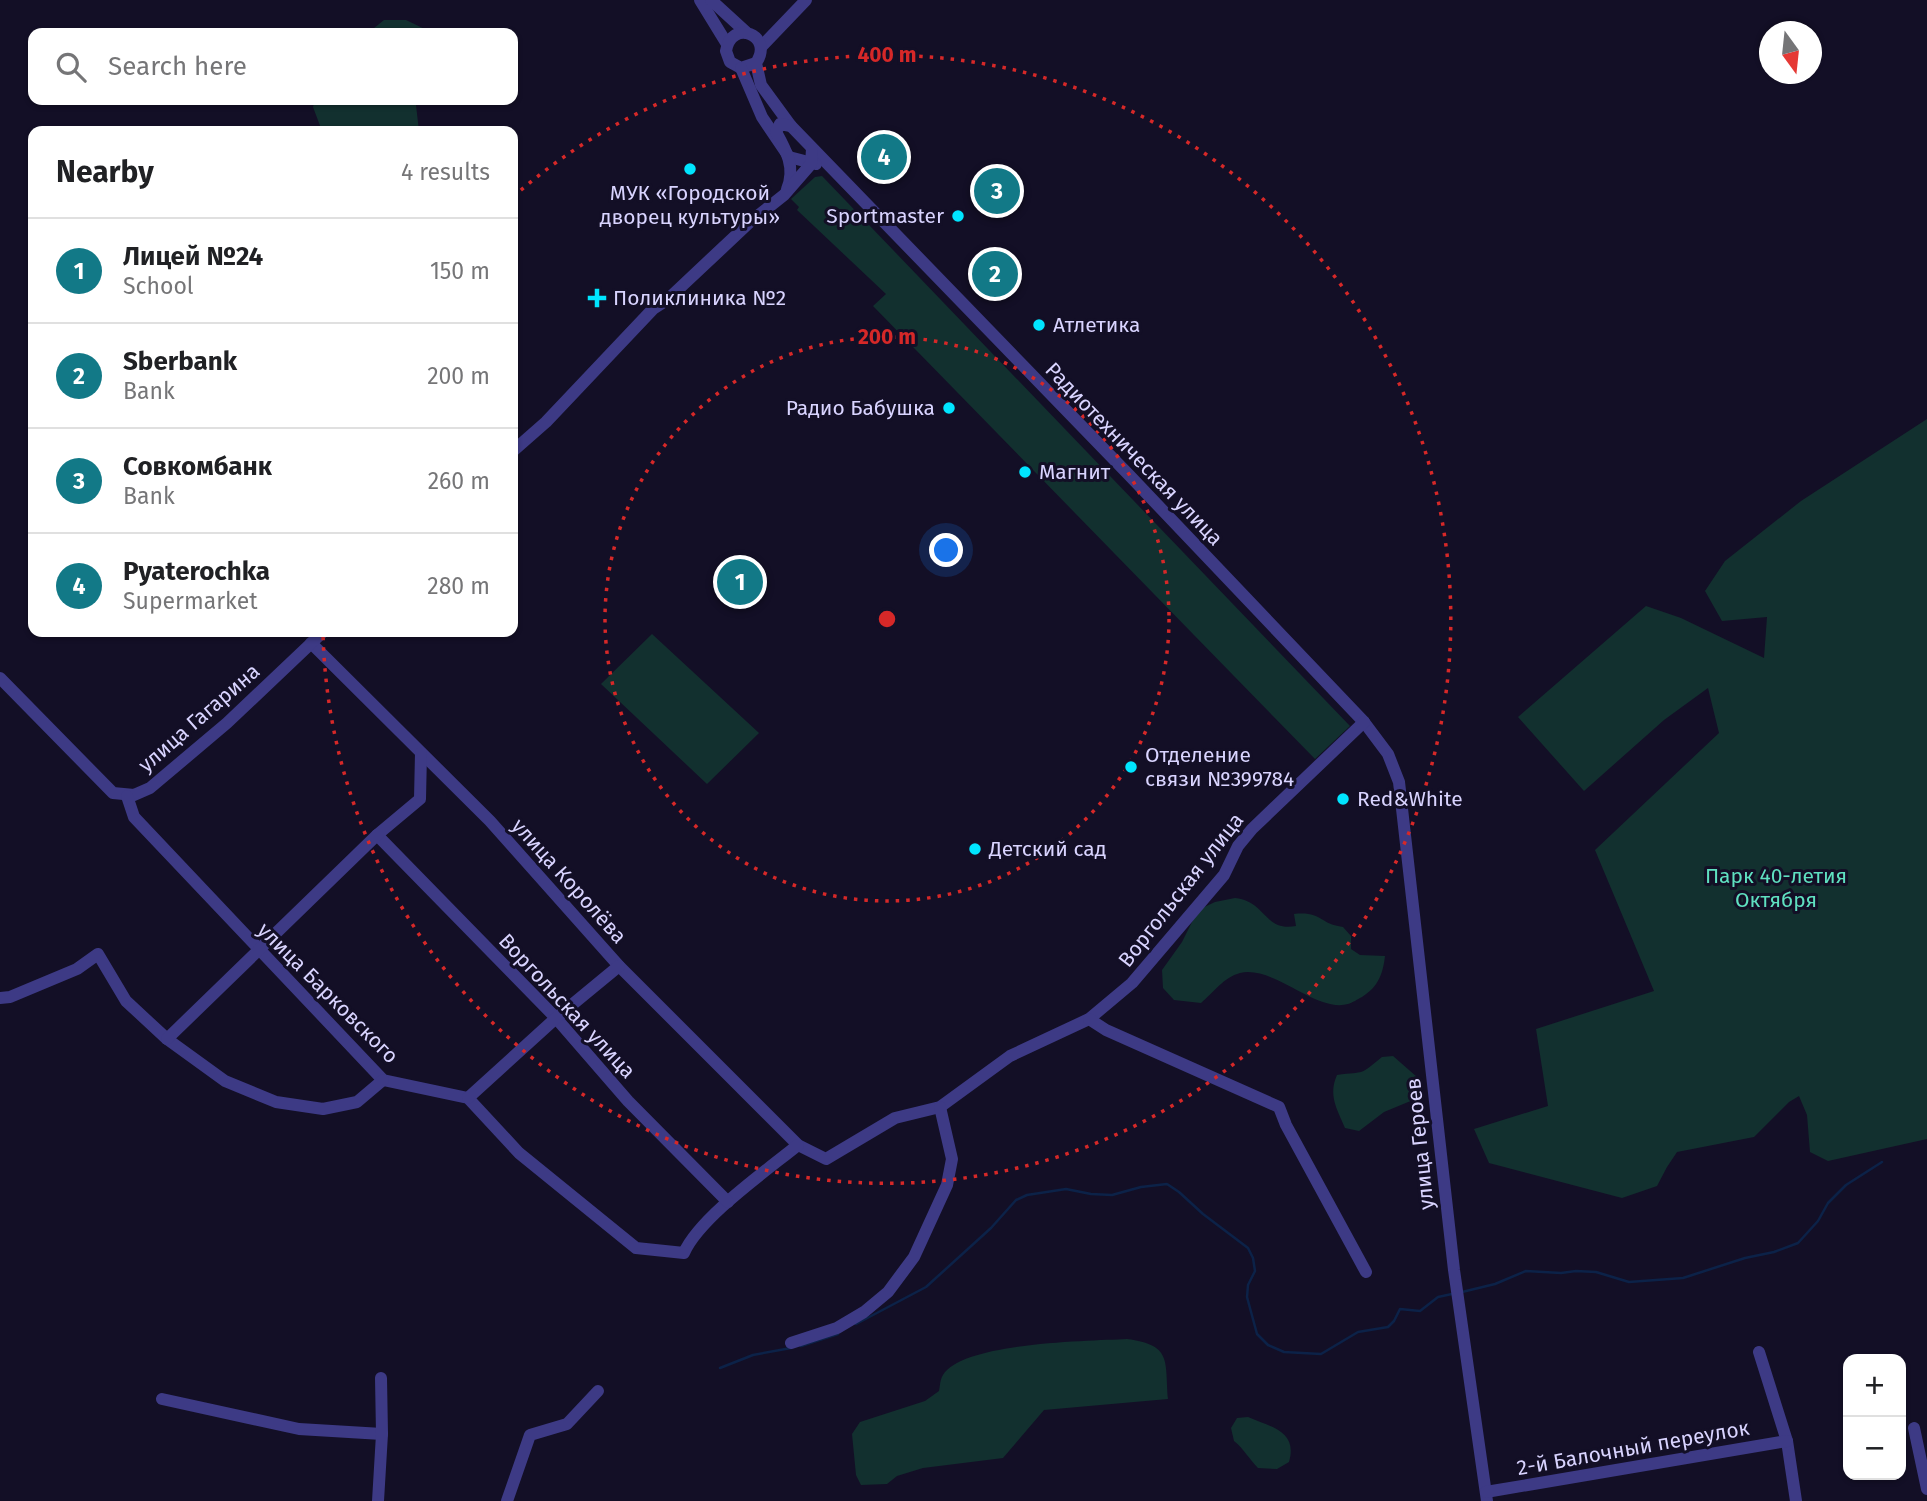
<!DOCTYPE html>
<meta charset="utf-8">
<style>
body{margin:0;font-family:"Fira Sans",sans-serif;background:#f2f2f2;color:#202124}
.controls{position:absolute;right:21px;bottom:21px;display:grid;overflow:hidden;border-radius:14px;box-shadow:0 2px 5px #0004}
.controls button{width:63px;height:63px;display:grid;place-items:center;padding:0;border:0;border-bottom:2px solid #e0e0e0;background:#fff;color:#202124;font:35px sans-serif}
.compass{position:absolute;left:1759px;top:21px;width:63px;height:63px;border-radius:50%;background:#fff;box-shadow:0 2px 5px #0004;rotate:165deg}
.you{position:absolute;left:947px;top:551px;width:24px;height:24px;margin:-18px;border:5px solid #fff;border-radius:50%;background:#1a73e8;box-shadow:0 0 0 10px #1a73e833}
.badge{display:grid;place-items:center;width:46px;height:46px;border-radius:50%;background:#127987;color:#fff;font-size:23px;font-weight:700}
.pin{position:absolute;translate:-50% -50%;border:4px solid #fff;box-shadow:0 2px 7px #0006}
.list{margin:0;padding:0;list-style:none}
h2{display:flex;justify-content:space-between;align-items:center;height:91px;margin:0;padding:0 28px;font-size:30px}
h2 small{font-size:23px;font-weight:400;color:#757577}
.list li{display:grid;grid-template-columns:46px 1fr auto;gap:21px;align-items:center;box-sizing:border-box;height:105px;padding:0 28px;border-top:2px solid #e0e0e0}
.list b{display:block;font-size:26px;white-space:nowrap}
.list p{margin:0;font-size:23px;white-space:nowrap;color:#757577}
.list em{font-size:23px;font-style:normal;color:#757577}
.icon{flex:none;width:38px;height:38px;fill:none;stroke:currentColor;stroke-width:2;stroke-linecap:round;stroke-linejoin:round}
.map{position:relative;flex:none;width:1927px;height:1501px;overflow:hidden}
.search{position:absolute;background:#fff;box-shadow:0 2px 5px #0004;left:28px;top:28px;width:490px;height:77px;display:flex;align-items:center;gap:18px;box-sizing:border-box;padding:0 24px;border-radius:14px;color:#757577;font-size:26px}
.panel{position:absolute;background:#fff;box-shadow:0 2px 5px #0004;left:28px;top:126px;width:490px;height:511px;border-radius:14px}
.map>svg:first-child{display:block}
</style>
<div class="map">
<svg width="1927" height="1501" viewBox="0 0 1927 1501">
<rect width="100%" height="100%" fill="#130f26"/>
<!-- green -->
<g fill="#12302f">
<polygon points="384,20 406,20 433,33 368,33"/>
<polygon points="315,100 423,100 416,105 419,131 322,131 313,107"/>
<polygon points="822,176 1350,726 1315,759 873,306 886,294 797,210 799,207 791,199 815,177"/>
<polygon points="1927,419 1927,1139 1828,1161 1810,1152 1807,1115 1799,1096 1789,1102 1754,1137 1677,1152 1667,1167 1657,1186 1622,1198 1489,1163 1474,1129 1548,1106 1536,1029 1654,991 1595,850 1719,733 1708,688 1664,720 1584,791 1518,717 1646,606 1681,618 1764,658 1767,617 1722,621 1705,591 1725,561 1801,501"/>
<polygon points="652,634 759,733 707,784 601,684"/>
<path d="M1235,898C1266,901 1264,932 1296,926L1294,914C1322,911 1319,924 1343,927L1351,936V949L1360,955L1385,956C1383,974 1378,987 1362,997C1358,999 1352,1003 1348,1004C1316,1013 1274,965 1240,973C1224,977 1213,993 1201,1003L1174,1000L1163,988L1162,970L1182,942L1198,910L1215,902Z"/>
<path d="M1393,1056L1417,1077L1419,1090L1413,1100L1384,1112L1359,1131L1345,1128C1337,1109 1328,1095 1337,1075C1366,1071 1359,1076 1382,1057Z"/>
<path d="M1127,1339C1172,1345 1165,1360 1168,1399L1044,1410L1003,1458L923,1468L897,1476L887,1484L861,1485L856,1475L852,1434L860,1422L925,1401L939,1391C940,1387 940,1379 943,1375C963,1342 1090,1341 1127,1339Z"/>
<path d="M1248,1417C1271,1427 1298,1431 1289,1462L1277,1469L1258,1468C1249,1459 1244,1449 1234,1441L1231,1428L1237,1418Z"/>
</g>
<g fill="none" stroke-linecap="round" stroke-linejoin="round">
<!-- stream -->
<g stroke="#0c2248" stroke-width="2.5">
<polyline points="1462,1292 1495,1284 1526,1271 1561,1273 1576,1271 1596,1272 1629,1282 1683,1278 1745,1258 1774,1252 1798,1243 1818,1221 1828,1203 1846,1185 1882,1162"/>
<polyline points="856,1324 926,1287 991,1228 1016,1200 1027,1195 1066,1189 1091,1194 1112,1195 1141,1187 1167,1184 1179,1192 1203,1214 1248,1248 1253,1258 1255,1271 1248,1285 1247,1297 1257,1334 1268,1345 1284,1352 1321,1354 1358,1332 1388,1327 1394,1321 1400,1309 1420,1311 1438,1297 1452,1294"/>
<polyline points="801,1346 838,1334"/>
<polyline points="720,1368 753,1355 791,1348"/>
</g>
<!-- minor -->
<g stroke="#3d3a85" stroke-width="12">
<polyline points="700,0 727,44"/>
<polyline points="711,0 747,33"/>
<polyline points="761,47 806,0"/>
<path d="M756,63L741,68L730,62L726,51C731,18 775,35 756,63L761,85L791,126L1130,476L1364,722L1388,754L1399,782L1454,1270L1487,1501"/>
<polyline points="741,68 762,117 789,157 816,164"/>
<path d="M787,189C796,168 786,150 776,132L780,124L791,126"/>
<polyline points="513,451 546,422 653,309 667,300 750,222 784,195 811,164 812,149"/>
<polyline points="311,643 490,821 619,966 798,1145 826,1159 895,1118 940,1107 1010,1056 1089,1019 1132,983 1224,875 1238,846 1252,829 1364,722"/>
<polyline points="0,678 113,793 134,795 150,788 227,723 323,632"/>
<path d="M127,796L134,817L383,1080L468,1098L519,1153L636,1248L684,1253C699,1218 766,1171 798,1145"/>
<polyline points="377,835 556,1018 628,1101 728,1202"/>
<polyline points="0,998 10,997 77,969 98,954 126,1001 167,1039 225,1081 276,1102 323,1109 357,1102 383,1080"/>
<polyline points="1089,1019 1106,1030 1279,1107 1286,1125 1366,1272"/>
<polyline points="167,1039 377,835 420,799 421,753"/>
<polyline points="468,1098 556,1018 619,966"/>
<polyline points="791,1343 837,1328 864,1312 888,1292 914,1257 947,1185 952,1159 940,1107"/>
<polyline points="1759,1352 1787,1441 1796,1501"/>
<polyline points="162,1399 299,1429 382,1434"/>
<polyline points="1914,1428 1927,1489"/>
<polyline points="1486,1492 1787,1441"/>
<polyline points="378,1501 382,1434 381,1378"/>
<polyline points="507,1501 530,1435 567,1424 598,1391"/>
</g>
</g>
<!-- distance rings -->
<g fill="none" stroke="#d62828" stroke-width="3.5" stroke-dasharray="3.5 7">
<circle cx="887" cy="619" r="282"/>
<path d="M513 197A564 564 0 1 1 323 634"/>
</g>
<!-- markers -->
<g fill="#00e5ff" stroke="#130f26" stroke-width="2.5">
<circle cx="690" cy="169" r="7"/>
<circle cx="958" cy="216" r="7"/>
<path d="M593.5 287.5h7v7h7v7h-7v7h-7v-7h-7v-7h7z"/>
<circle cx="1039" cy="325" r="7"/>
<circle cx="949" cy="408" r="7"/>
<circle cx="1025" cy="472" r="7"/>
<circle cx="1131" cy="767" r="7"/>
<circle cx="1343" cy="799" r="7"/>
<circle cx="975" cy="849" r="7"/>
</g>
<g text-anchor="middle" stroke-width="6" stroke-linejoin="round" paint-order="stroke">
<!-- poi labels -->
<g font-size="21" fill="#d9d4ff" stroke="#130f26" text-anchor="start">
<text x="690" y="200" text-anchor="middle">МУК «Городской<tspan x="690" dy="24">дворец культуры»</tspan></text>
<text x="944" y="223" text-anchor="end">Sportmaster</text>
<text x="613" y="305">Поликлиника №2</text>
<text x="1053" y="332">Атлетика</text>
<text x="935" y="415" text-anchor="end">Радио Бабушка</text>
<text x="1039" y="479">Магнит</text>
<text x="1145" y="762">Отделение<tspan x="1145" dy="24">связи №399784</tspan></text>
<text x="1357" y="806">Red&amp;White</text>
<text x="989" y="856">Детский сад</text>
</g>
<!-- street labels -->
<g font-size="21" fill="#d9d4ff" stroke="#130f26">
<text transform="translate(1134 454) rotate(46)" y="7">Радиотехническая улица</text>
<text transform="translate(199 718) rotate(-41)" y="7">улица Гагарина</text>
<text transform="translate(569 881) rotate(48)" y="7">улица Королёва</text>
<text transform="translate(1181 890) rotate(-52)" y="7">Воргольская улица</text>
<text transform="translate(328 993) rotate(45)" y="7">улица Барковского</text>
<text transform="translate(567 1006) rotate(47)" y="7">Воргольская улица</text>
<text transform="translate(1420 1144) rotate(-96)" y="7">улица Героев</text>
<text transform="translate(1633 1448) rotate(-10)" y="7">2-й Балочный переулок</text>
</g>
<!-- park labels -->
<g font-size="21" fill="#5fe0c0" stroke="#130f26">
<text x="1776" y="883">Парк 40-летия<tspan x="1776" dy="24">Октября</tspan></text>
</g>
</g>
<circle cx="887" cy="619" r="10" fill="#d62828" stroke="#130f26" stroke-width="3.5"/>
<g font-size="21" text-anchor="middle" font-weight="bold" fill="#d62828" stroke="#130f26" stroke-width="6" stroke-linejoin="round" paint-order="stroke">
<text x="887" y="62">400 m</text>
<text x="887" y="344">200 m</text>
</g>
</svg>
<div class="controls">
<button>+</button>
<button>−</button>
</div>
<svg class="compass" viewBox="-18 -18 36 36"><path d="M0-13l5 13h-10z" fill="#e53935"/><path d="M0 13l5-13h-10z" fill="#757577"/></svg>
<div class="you"></div>
<div class="pin badge" style="left:740px;top:582px">1</div>
<div class="pin badge" style="left:995px;top:274px">2</div>
<div class="pin badge" style="left:997px;top:191px">3</div>
<div class="pin badge" style="left:884px;top:157px">4</div>
<div class="search"><svg class="icon" aria-label="search" viewBox="0 0 24 24"><circle cx="10" cy="10" r="6"/><path d="M15 15l6 6"/></svg>Search here</div>
<section class="panel">
<h2>Nearby<small>4 results</small></h2>
<ul class="list">
<li><span class="badge">1</span><div><b>Лицей №24</b><p>School</p></div><em>150 m</em></li>
<li><span class="badge">2</span><div><b>Sberbank</b><p>Bank</p></div><em>200 m</em></li>
<li><span class="badge">3</span><div><b>Совкомбанк</b><p>Bank</p></div><em>260 m</em></li>
<li><span class="badge">4</span><div><b>Pyaterochka</b><p>Supermarket</p></div><em>280 m</em></li>
</ul>
</section>
</div>
